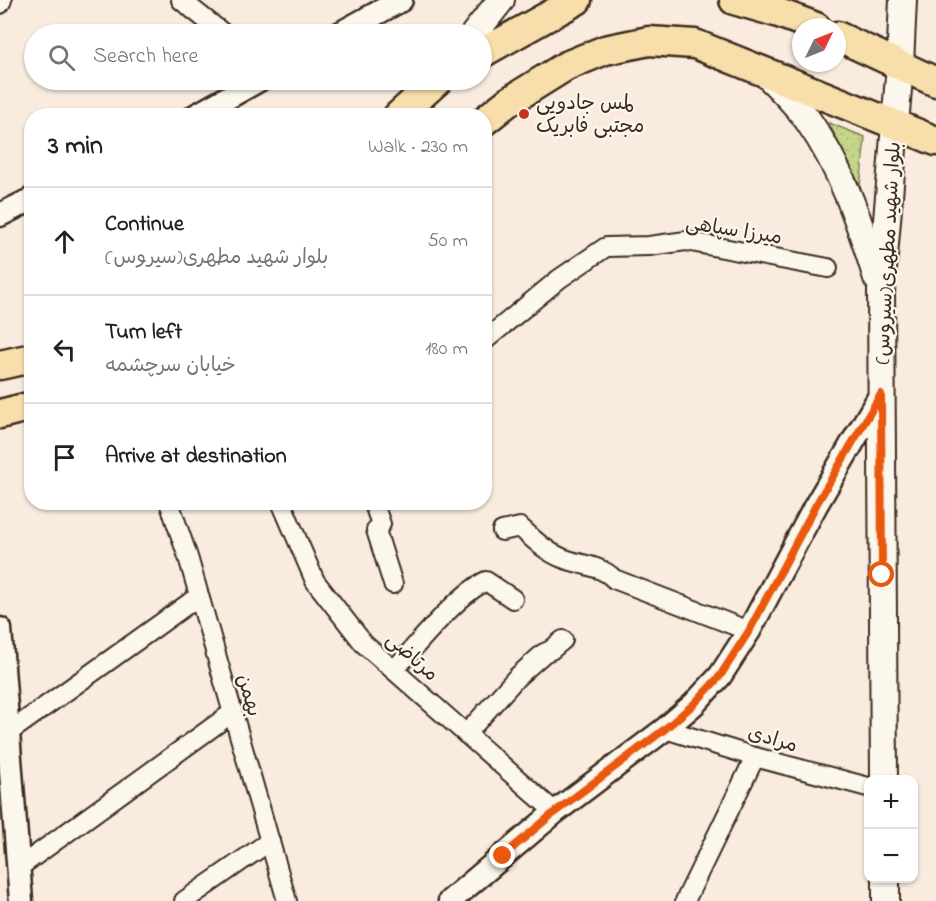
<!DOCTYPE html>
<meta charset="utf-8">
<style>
body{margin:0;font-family:"Indie Flower","Playpen Sans Arabic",sans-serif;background:#f6f6f6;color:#202124}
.controls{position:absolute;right:18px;bottom:18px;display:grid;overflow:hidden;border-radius:12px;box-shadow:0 2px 4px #0004}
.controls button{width:54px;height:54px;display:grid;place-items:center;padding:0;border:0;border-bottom:2px solid #e0e0e0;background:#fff;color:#202124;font:30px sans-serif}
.compass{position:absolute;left:792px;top:18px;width:54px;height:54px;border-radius:50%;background:#fff;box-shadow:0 2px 4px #0004;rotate:47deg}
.stop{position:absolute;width:18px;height:18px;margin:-14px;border:4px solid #ea580c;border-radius:50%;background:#fff}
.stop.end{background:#ea580c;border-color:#fff;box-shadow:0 2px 6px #0008}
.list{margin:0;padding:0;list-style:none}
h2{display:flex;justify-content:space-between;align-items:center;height:78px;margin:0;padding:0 24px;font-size:26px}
h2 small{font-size:20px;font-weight:400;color:#757577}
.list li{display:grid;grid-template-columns:39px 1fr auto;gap:18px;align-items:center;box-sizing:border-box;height:108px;padding:0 24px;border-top:2px solid #e0e0e0}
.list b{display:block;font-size:22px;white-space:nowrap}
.list p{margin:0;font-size:20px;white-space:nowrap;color:#757577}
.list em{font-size:20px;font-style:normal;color:#757577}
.icon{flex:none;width:33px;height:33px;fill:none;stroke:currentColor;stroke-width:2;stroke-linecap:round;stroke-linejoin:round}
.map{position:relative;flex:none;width:936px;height:901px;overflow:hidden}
.search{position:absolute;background:#fff;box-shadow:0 2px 4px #0004;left:24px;top:24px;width:468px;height:66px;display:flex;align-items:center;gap:15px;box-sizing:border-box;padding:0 21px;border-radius:33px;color:#757577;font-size:22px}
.panel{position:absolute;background:#fff;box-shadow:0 2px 4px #0004;left:24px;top:108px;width:468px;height:402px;border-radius:24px}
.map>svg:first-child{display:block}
</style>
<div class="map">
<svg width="936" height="901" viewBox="0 0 936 901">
<defs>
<pattern id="grass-dots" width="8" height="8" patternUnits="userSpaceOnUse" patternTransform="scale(1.5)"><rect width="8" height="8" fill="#c5d68b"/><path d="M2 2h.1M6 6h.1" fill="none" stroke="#aab878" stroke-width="1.8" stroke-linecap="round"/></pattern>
</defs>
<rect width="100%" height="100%" fill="#f9ebde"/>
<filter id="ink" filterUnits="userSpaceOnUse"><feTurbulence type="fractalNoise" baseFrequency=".0167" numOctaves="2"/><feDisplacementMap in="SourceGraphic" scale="12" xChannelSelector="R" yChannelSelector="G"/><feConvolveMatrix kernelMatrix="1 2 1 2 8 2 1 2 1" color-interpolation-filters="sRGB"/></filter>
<g filter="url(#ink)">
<!-- grass -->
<polygon fill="url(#grass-dots)" stroke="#808054" stroke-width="1.5" points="829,123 865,137 860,188"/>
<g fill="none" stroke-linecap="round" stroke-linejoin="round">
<!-- minor casing -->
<g stroke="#3b2a1e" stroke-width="22">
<g id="minor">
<polyline points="181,0 224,34"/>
<polyline points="0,4 2,0"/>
<polyline points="484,341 559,279 606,247 649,246 686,241 828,268"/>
<polyline points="169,502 188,557 287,901"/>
<polyline points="281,502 315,581 364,644 555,812"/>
<polyline points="373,502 381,524 376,530 393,584"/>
<path d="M502,531L520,527C533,539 545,551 562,558C579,565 601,565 614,579L749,631"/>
<path d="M394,670C417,645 457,595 486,581L513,599"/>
<polyline points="665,729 755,757 868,787"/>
<polyline points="8,733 199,596"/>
<polyline points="466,734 517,677 544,653 551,650 563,640"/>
<polyline points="18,868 232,713"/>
<polyline points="184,901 270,841"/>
<polyline points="685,901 755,757"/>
</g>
</g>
<!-- tertiary casing -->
<g stroke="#3b2a1e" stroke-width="27">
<g id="tertiary">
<polyline points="339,34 401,0"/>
<polyline points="195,116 259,80"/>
<polyline points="0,215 32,199"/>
<polyline points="0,629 21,901"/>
<polyline points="450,901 555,812 665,729 694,704 720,676 749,631 816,505 881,394"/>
</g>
</g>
<!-- secondary casing -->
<g stroke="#3b2a1e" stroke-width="30">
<g id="secondary">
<polyline points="474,34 501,0"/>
<path d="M766,74C781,89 797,104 809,122C842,169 860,224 877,278"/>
<polyline points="884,780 881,292 900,65 903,0"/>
<polyline points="886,878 886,901"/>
</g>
</g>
<!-- primary casing -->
<g stroke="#3b2a1e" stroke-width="33">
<g id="primary">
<polyline points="734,0 779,13 816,27"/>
<polyline points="837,36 936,82"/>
<polyline points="482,53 577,0"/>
<polyline points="398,116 438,80"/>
<polyline points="484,121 508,102 566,66 605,50 649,41 695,44 936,141"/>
<polyline points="0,365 32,358"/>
<polyline points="0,414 32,406"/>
</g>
</g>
<!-- minor -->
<use href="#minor" stroke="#fbf7ec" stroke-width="18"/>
<!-- tertiary -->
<use href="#tertiary" stroke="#fbf7ec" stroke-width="22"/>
<!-- secondary -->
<use href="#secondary" stroke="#fbf7ec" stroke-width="26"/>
<!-- primary -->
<use href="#primary" stroke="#f8deab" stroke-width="28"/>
</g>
</g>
<g fill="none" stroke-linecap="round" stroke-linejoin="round" filter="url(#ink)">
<!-- route -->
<polyline stroke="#ea580c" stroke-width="8" points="503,856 555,812 665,729 694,704 720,676 749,631 816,505 881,394 882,575"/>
</g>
<!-- markers -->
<circle fill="#c8321e" stroke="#fbf7ec" stroke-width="2" cx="524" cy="114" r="6"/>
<g text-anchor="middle" stroke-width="4.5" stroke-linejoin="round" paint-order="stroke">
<!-- poi labels -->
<g font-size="20" fill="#3b2a1e" stroke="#fbf7ec" text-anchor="start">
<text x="536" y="109">لمس جادویی<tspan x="536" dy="23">مجتبی فابریک</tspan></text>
</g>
<!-- street labels -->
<g font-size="20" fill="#3b2a1e" stroke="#fbf7ec">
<text transform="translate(734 229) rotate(9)" y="7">میرزا سپاهی</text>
<text transform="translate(887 253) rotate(-87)" y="7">بلوار شهید مطهری(سیروس)</text>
<text transform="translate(413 656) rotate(42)" y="7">مرتاضی</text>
<text transform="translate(250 695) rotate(74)" y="7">بهمن</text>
<text transform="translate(773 738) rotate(16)" y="7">مرادی</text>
</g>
</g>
</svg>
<div class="controls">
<button>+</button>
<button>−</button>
</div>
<svg class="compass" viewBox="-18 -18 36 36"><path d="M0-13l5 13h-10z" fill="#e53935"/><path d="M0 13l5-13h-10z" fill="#757577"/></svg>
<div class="stop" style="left:882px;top:575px"></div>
<div class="stop end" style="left:503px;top:856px"></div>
<div class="search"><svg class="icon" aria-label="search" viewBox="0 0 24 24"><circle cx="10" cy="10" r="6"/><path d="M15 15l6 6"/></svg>Search here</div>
<section class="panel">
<h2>3 min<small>Walk · 230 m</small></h2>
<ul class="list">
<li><svg class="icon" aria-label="ahead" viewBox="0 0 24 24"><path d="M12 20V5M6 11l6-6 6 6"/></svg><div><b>Continue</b><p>بلوار شهید مطهری(سیروس)</p></div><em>50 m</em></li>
<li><svg class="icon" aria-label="left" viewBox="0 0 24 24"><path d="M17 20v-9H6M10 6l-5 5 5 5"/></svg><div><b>Turn left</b><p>خیابان سرچشمه</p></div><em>180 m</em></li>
<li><svg class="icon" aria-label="arrive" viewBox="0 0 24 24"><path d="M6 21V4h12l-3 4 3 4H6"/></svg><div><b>Arrive at destination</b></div></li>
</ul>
</section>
</div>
